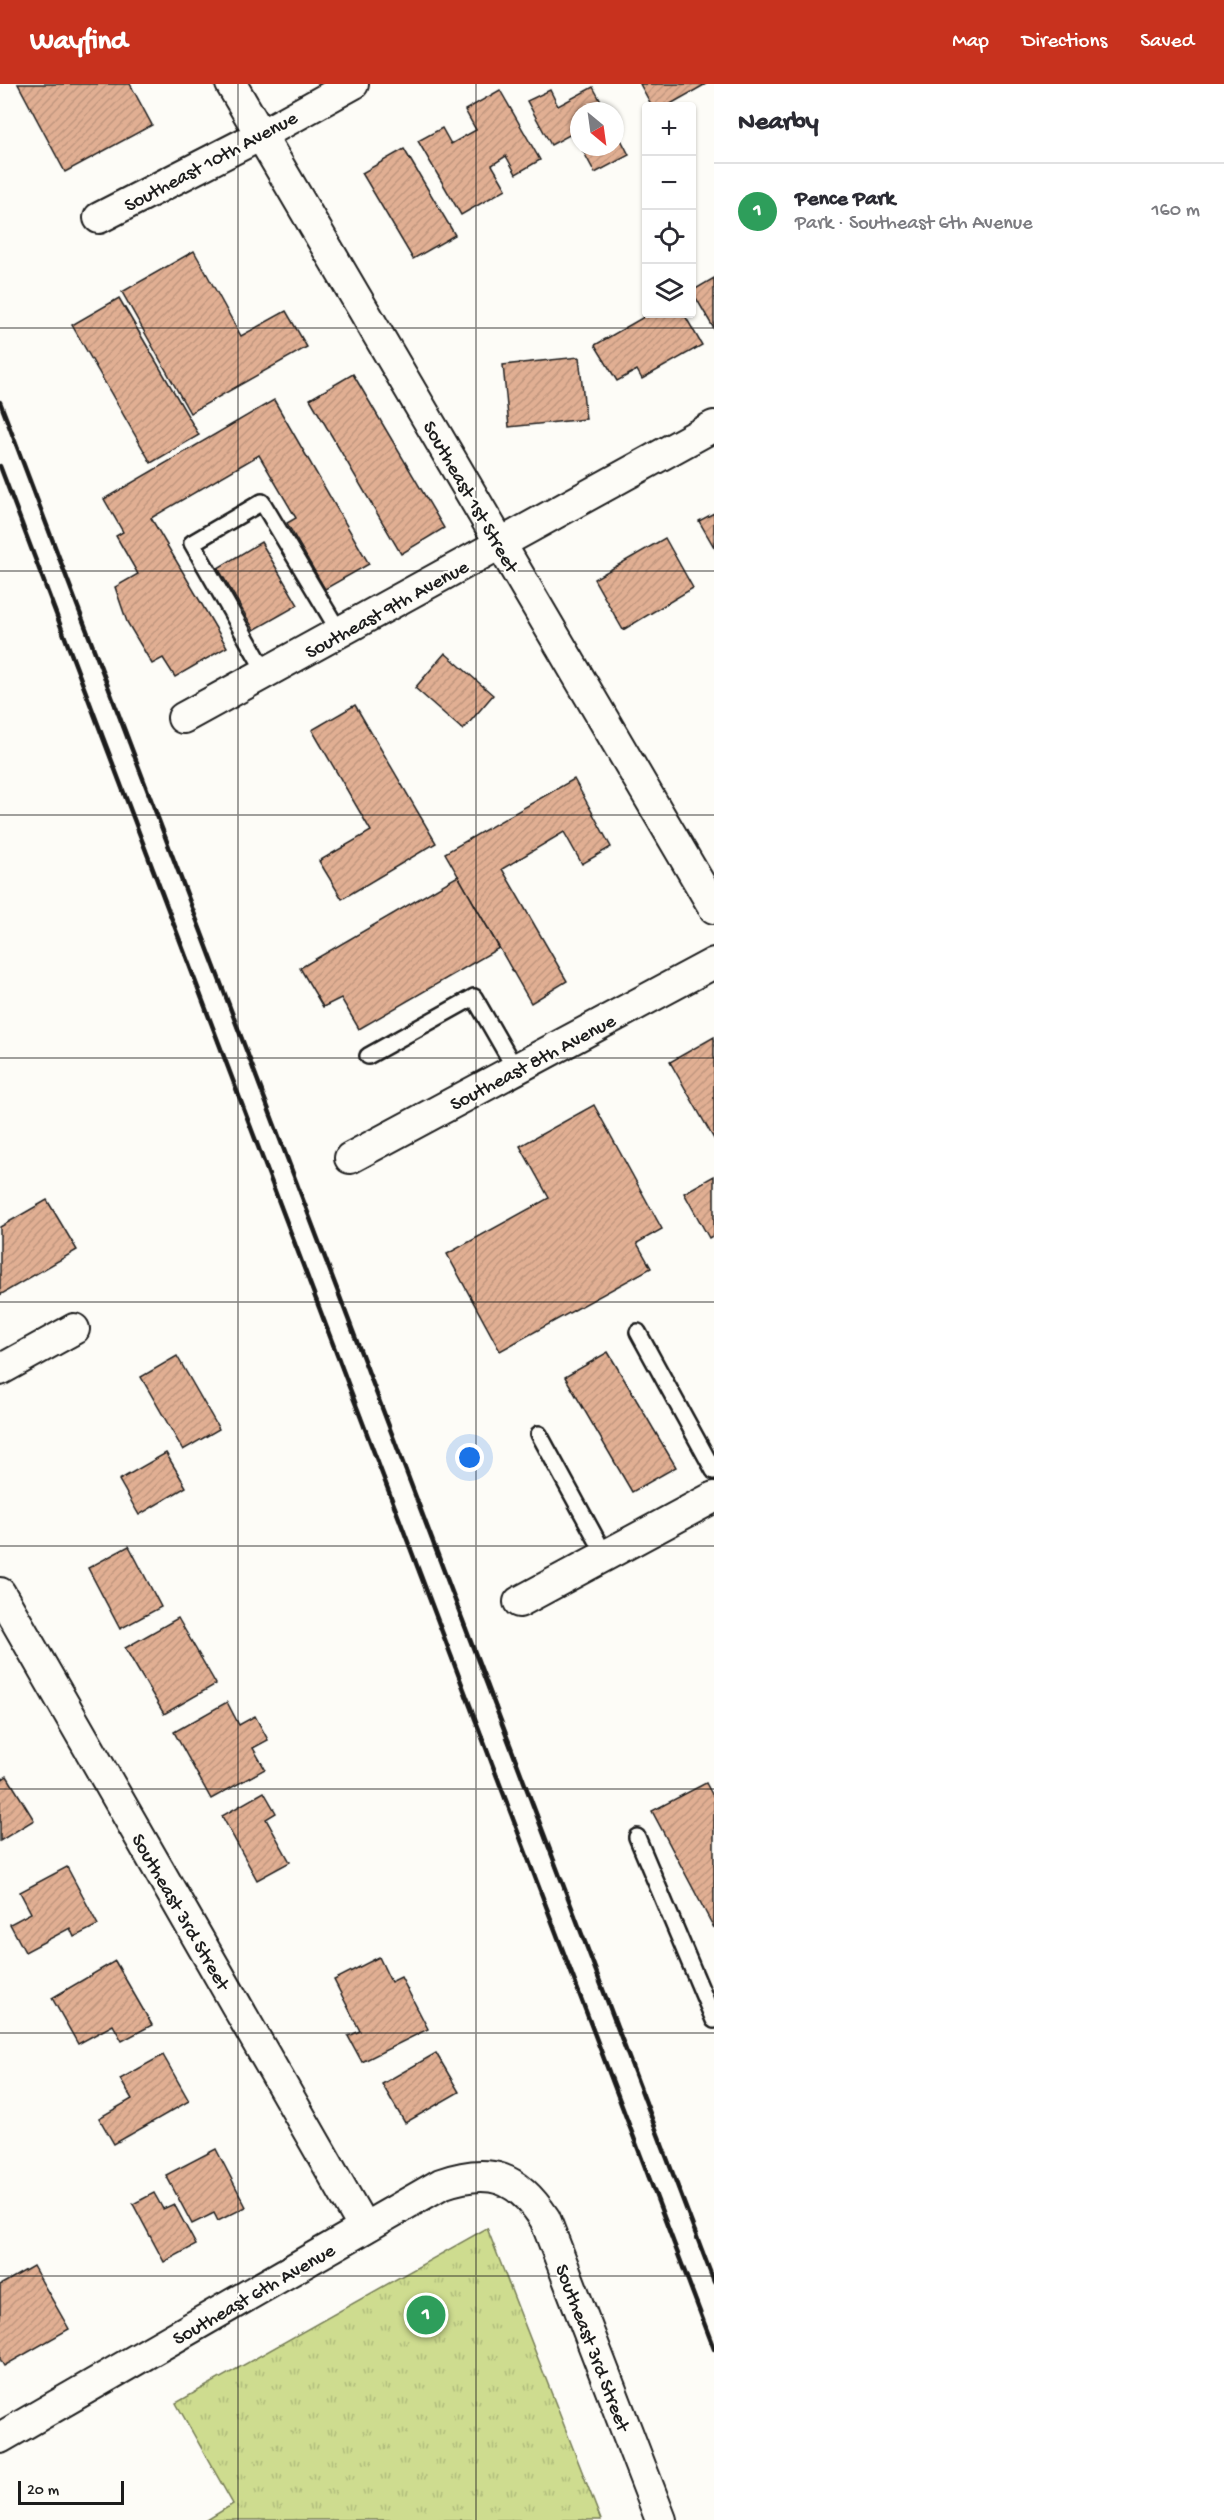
<!DOCTYPE html>
<meta charset="utf-8">
<style>
body{margin:0;font-family:"Gochi Hand",sans-serif;background:#f7f7f7;color:#2b2b33}
.controls{position:absolute;right:18px;top:18px;display:grid;overflow:hidden;border-radius:6px;box-shadow:0 2px 4px #0004}
.controls button{width:54px;height:54px;display:grid;place-items:center;padding:0;border:0;border-bottom:2px solid #e1e1e2;background:#fff;color:#2b2b33;font:30px sans-serif}
.compass{position:absolute;left:570px;top:18px;width:54px;height:54px;border-radius:50%;background:#fff;box-shadow:0 2px 4px #0004;rotate:151deg}
.scale{position:absolute;left:18px;bottom:15px;width:106px;box-sizing:border-box;padding-left:6px;border:3px solid #1c1c1c;border-top:0;font-size:16px;line-height:21px;white-space:nowrap;color:#1c1c1c;-webkit-text-stroke:4px #fdfcf7;paint-order:stroke}
.you{position:absolute;left:470px;top:1374px;width:21px;height:21px;margin:-15px;border:4px solid #fff;border-radius:50%;background:#1a73e8;box-shadow:0 0 0 9px #1a73e833}
.badge{display:grid;place-items:center;width:39px;height:39px;border-radius:50%;background:#c8321e;color:#fff;font-size:20px;font-weight:700}
.pin{position:absolute;translate:-50% -50%;border:3px solid #fff;box-shadow:0 2px 6px #0006}
.list{margin:0;padding:0;list-style:none}
h2{display:flex;justify-content:space-between;align-items:center;height:78px;margin:0;padding:0 24px;font-size:26px}
h2 small{font-size:20px;font-weight:400;color:#7c7c81}
.list li{display:grid;grid-template-columns:39px 1fr auto;gap:18px;align-items:center;box-sizing:border-box;height:96px;padding:0 24px;border-top:2px solid #e1e1e2}
.list b{display:block;font-size:22px;white-space:nowrap}
.list p{margin:0;font-size:20px;white-space:nowrap;color:#7c7c81}
.list em{font-size:20px;font-style:normal;color:#7c7c81}
.icon{flex:none;width:33px;height:33px;fill:none;stroke:currentColor;stroke-width:2;stroke-linecap:round;stroke-linejoin:round}
.map{position:relative;flex:none;width:714px;height:2436px;overflow:hidden}
header{display:flex;align-items:center;gap:36px;box-sizing:border-box;height:84px;padding:0 30px;background:#c8321e;color:#fff}
header strong{font-size:28px}
nav{display:flex;gap:33px;margin-inline-start:auto;font-size:21px}
main{display:flex}
aside{flex:1;background:#fff}
.map>svg:first-child{display:block}
</style>
<header>
<strong>Wayfind</strong>
<nav><a>Map</a><a>Directions</a><a>Saved</a></nav>
</header>
<main>
<div class="map">
<svg width="714" height="2436" viewBox="0 0 714 2436">
<defs>
<pattern id="grass-tufts" width="24" height="20" patternUnits="userSpaceOnUse" patternTransform="scale(1.5)"><rect width="24" height="20" fill="#cedc8f"/><path d="M3 7l-1-3M5 7V3M7 7l1-3M15 17l-1-3M17 17v-4M19 17l1-3" fill="none" stroke="#b0bc7b"/></pattern>
<pattern id="building-hatch" width="6" height="6" patternUnits="userSpaceOnUse" patternTransform="scale(1.5)"><rect width="6" height="6" fill="#e1af93"/><path d="M-1 1l2-2M0 6l6-6M5 7l2-2" fill="none" stroke="#c0967e"/></pattern>
</defs>
<rect width="100%" height="100%" fill="#fdfcf7"/>
<filter id="ink" filterUnits="userSpaceOnUse"><feTurbulence type="fractalNoise" baseFrequency=".0167" numOctaves="2"/><feDisplacementMap in="SourceGraphic" scale="12" xChannelSelector="R" yChannelSelector="G"/><feConvolveMatrix kernelMatrix="1 2 1 2 8 2 1 2 1" color-interpolation-filters="sRGB"/></filter>
<g filter="url(#ink)">
<!-- grass -->
<polygon fill="url(#grass-tufts)" stroke="#757c56" stroke-width="1.5" points="487,2144 601,2436 207,2436 233,2420 176,2319"/>
<!-- building -->
<g fill="url(#building-hatch)" stroke="#1c1c1c" stroke-width="1.5">
<polygon points="18,0 130,0 152,41 65,88"/>
<polygon points="640,0 706,0 667,22 652,22"/>
<polygon points="593,3 606,27 579,27 579,60 573,49 551,61 527,17 550,6 558,22"/>
<polygon points="500,6 540,76 516,90 506,72 492,81 506,105 461,131 418,57 442,44 451,60 476,46 465,26"/>
<polygon points="615,44 629,71 595,89 581,63 615,63"/>
<polygon points="404,65 455,151 413,175 362,89"/>
<polygon points="194,167 241,252 286,227 307,263 190,329 122,208"/>
<polygon points="714,194 714,245 692,207"/>
<polygon points="119,214 199,351 151,379 72,241"/>
<polygon points="649,230 684,230 702,261 642,295 637,286 617,297 595,261"/>
<polygon points="579,273 586,335 509,343 503,281"/>
<polygon points="353,290 444,444 401,470 310,315"/>
<polygon points="274,316 369,480 325,505 287,439 296,434 259,371 151,434 227,563 175,593 163,574 152,580 127,538 115,503 138,490 116,452 123,448 104,415"/>
<polygon points="714,429 714,463 699,437"/>
<polygon points="665,454 693,504 623,546 594,495"/>
<polygon points="261,458 298,521 254,546 218,484"/>
<polygon points="445,569 493,611 463,646 415,604"/>
<polygon points="355,621 436,759 342,815 319,777 371,747 312,646"/>
<polygon points="574,695 611,763 582,780 564,748 502,785 567,897 531,919 445,769"/>
<polygon points="458,792 499,864 359,945 341,914 323,923 300,884"/>
<polygon points="714,953 714,1055 670,978"/>
<polygon points="594,1021 662,1145 637,1159 651,1184 500,1267 447,1170 549,1114 520,1062"/>
<polygon points="714,1092 714,1151 709,1154 684,1109"/>
<polygon points="47,1116 77,1166 0,1211 0,1143"/>
<polygon points="608,1268 676,1383 632,1408 565,1293"/>
<polygon points="177,1272 219,1345 183,1366 141,1293"/>
<polygon points="166,1369 186,1403 139,1431 119,1396"/>
<polygon points="129,1462 161,1523 120,1545 88,1484"/>
<polygon points="178,1534 216,1600 164,1630 125,1564"/>
<polygon points="227,1618 239,1641 255,1632 268,1656 253,1664 265,1685 211,1715 174,1648"/>
<polygon points="7,1692 34,1736 0,1757 0,1697"/>
<polygon points="706,1699 714,1714 714,1844 652,1727"/>
<polygon points="264,1708 276,1729 266,1735 290,1778 257,1796 222,1732"/>
<polygon points="67,1783 98,1841 74,1853 70,1844 25,1868 10,1840 31,1829 20,1808"/>
<polygon points="379,1873 391,1898 401,1893 428,1945 362,1978 348,1952 360,1947 334,1896"/>
<polygon points="115,1877 152,1941 122,1957 113,1941 78,1960 52,1914"/>
<polygon points="436,1969 459,2008 405,2039 382,2000"/>
<polygon points="163,1971 189,2017 114,2060 99,2034 132,2015 120,1995"/>
<polygon points="216,2065 246,2123 218,2137 214,2129 192,2140 166,2091"/>
<polygon points="154,2109 163,2125 174,2120 196,2161 164,2178 133,2120"/>
<polygon points="33,2182 69,2245 4,2282 0,2275 0,2201"/>
</g>
<g fill="none" stroke-linecap="round" stroke-linejoin="round">
<!-- lane casing -->
<g stroke="#1c1c1c" stroke-width="20">
<g id="lane">
<polyline points="266,589 192,459 262,418 340,549"/>
<polyline points="368,972 474,913 516,986"/>
<polyline points="638,1248 714,1387"/>
<polyline points="539,1350 605,1471"/>
<polyline points="637,1753 714,1936"/>
</g>
</g>
<!-- street casing -->
<g stroke="#1c1c1c" stroke-width="34">
<g id="street">
<polyline points="231,0 714,824"/>
<polyline points="99,134 261,51 353,0"/>
<polyline points="183,634 714,342"/>
<polyline points="350,1074 714,879"/>
<polyline points="0,1286 74,1245"/>
<polyline points="0,1509 364,2144"/>
<polyline points="519,1518 714,1413"/>
<path d="M0,2354L441,2100C490,2083 517,2092 545,2135L661,2436"/>
</g>
</g>
<!-- lane -->
<use href="#lane" stroke="#fdfcf7" stroke-width="15"/>
<!-- street -->
<use href="#street" stroke="#fdfcf7" stroke-width="30"/>
<!-- rail -->
<g stroke="#1c1c1c" stroke-width="4.5">
<polyline points="0,318 714,2198"/>
<polyline points="0,382 714,2265"/>
</g>
</g>
</g>
<!-- grid -->
<path fill="none" stroke="#1c1c1c" stroke-width="1.5" stroke-opacity="0.55" d="M238,0V2436M476,0V2436M0,244H714M0,487H714M0,731H714M0,974H714M0,1218H714M0,1462H714M0,1705H714M0,1949H714M0,2192H714"/>
<g text-anchor="middle" stroke-width="4.5" stroke-linejoin="round" paint-order="stroke">
<!-- street labels -->
<g font-size="20" fill="#1c1c1c" stroke="#fdfcf7">
<text transform="translate(210 76) rotate(-28)" y="7">Southeast 10th Avenue</text>
<text transform="translate(472 412) rotate(60)" y="7">Southeast 1st Street</text>
<text transform="translate(386 524) rotate(-29)" y="7">Southeast 9th Avenue</text>
<text transform="translate(532 977) rotate(-28)" y="7">Southeast 8th Avenue</text>
<text transform="translate(182 1827) rotate(60)" y="7">Southeast 3rd Street</text>
<text transform="translate(253 2209) rotate(-30)" y="7">Southeast 6th Avenue</text>
<text transform="translate(594 2263) rotate(69)" y="7">Southeast 3rd Street</text>
</g>
</g>
</svg>
<div class="controls">
<button>+</button>
<button>−</button>
<button><svg class="icon" aria-label="locate" viewBox="0 0 24 24"><circle cx="12" cy="12" r="6"/><path d="M12 2v4M12 18v4M2 12h4M18 12h4"/></svg></button>
<button><svg class="icon" aria-label="layers" viewBox="0 0 24 24"><path d="M12 4l9 5-9 5-9-5zM3 14l9 5 9-5"/></svg></button>
</div>
<svg class="compass" viewBox="-18 -18 36 36"><path d="M0-13l5 13h-10z" fill="#e53935"/><path d="M0 13l5-13h-10z" fill="#7c7c81"/></svg>
<div class="scale">20 m</div>
<div class="you"></div>
<div class="pin badge" style="left:426px;top:2231px;background:#2e9e5b">1</div>
</div>
<aside>
<h2>Nearby<small></small></h2>
<ul class="list">
<li><span class="badge" style="background:#2e9e5b">1</span><div><b>Pence Park</b><p>Park · Southeast 6th Avenue</p></div><em>160 m</em></li>
</ul>
</aside>
</main>
